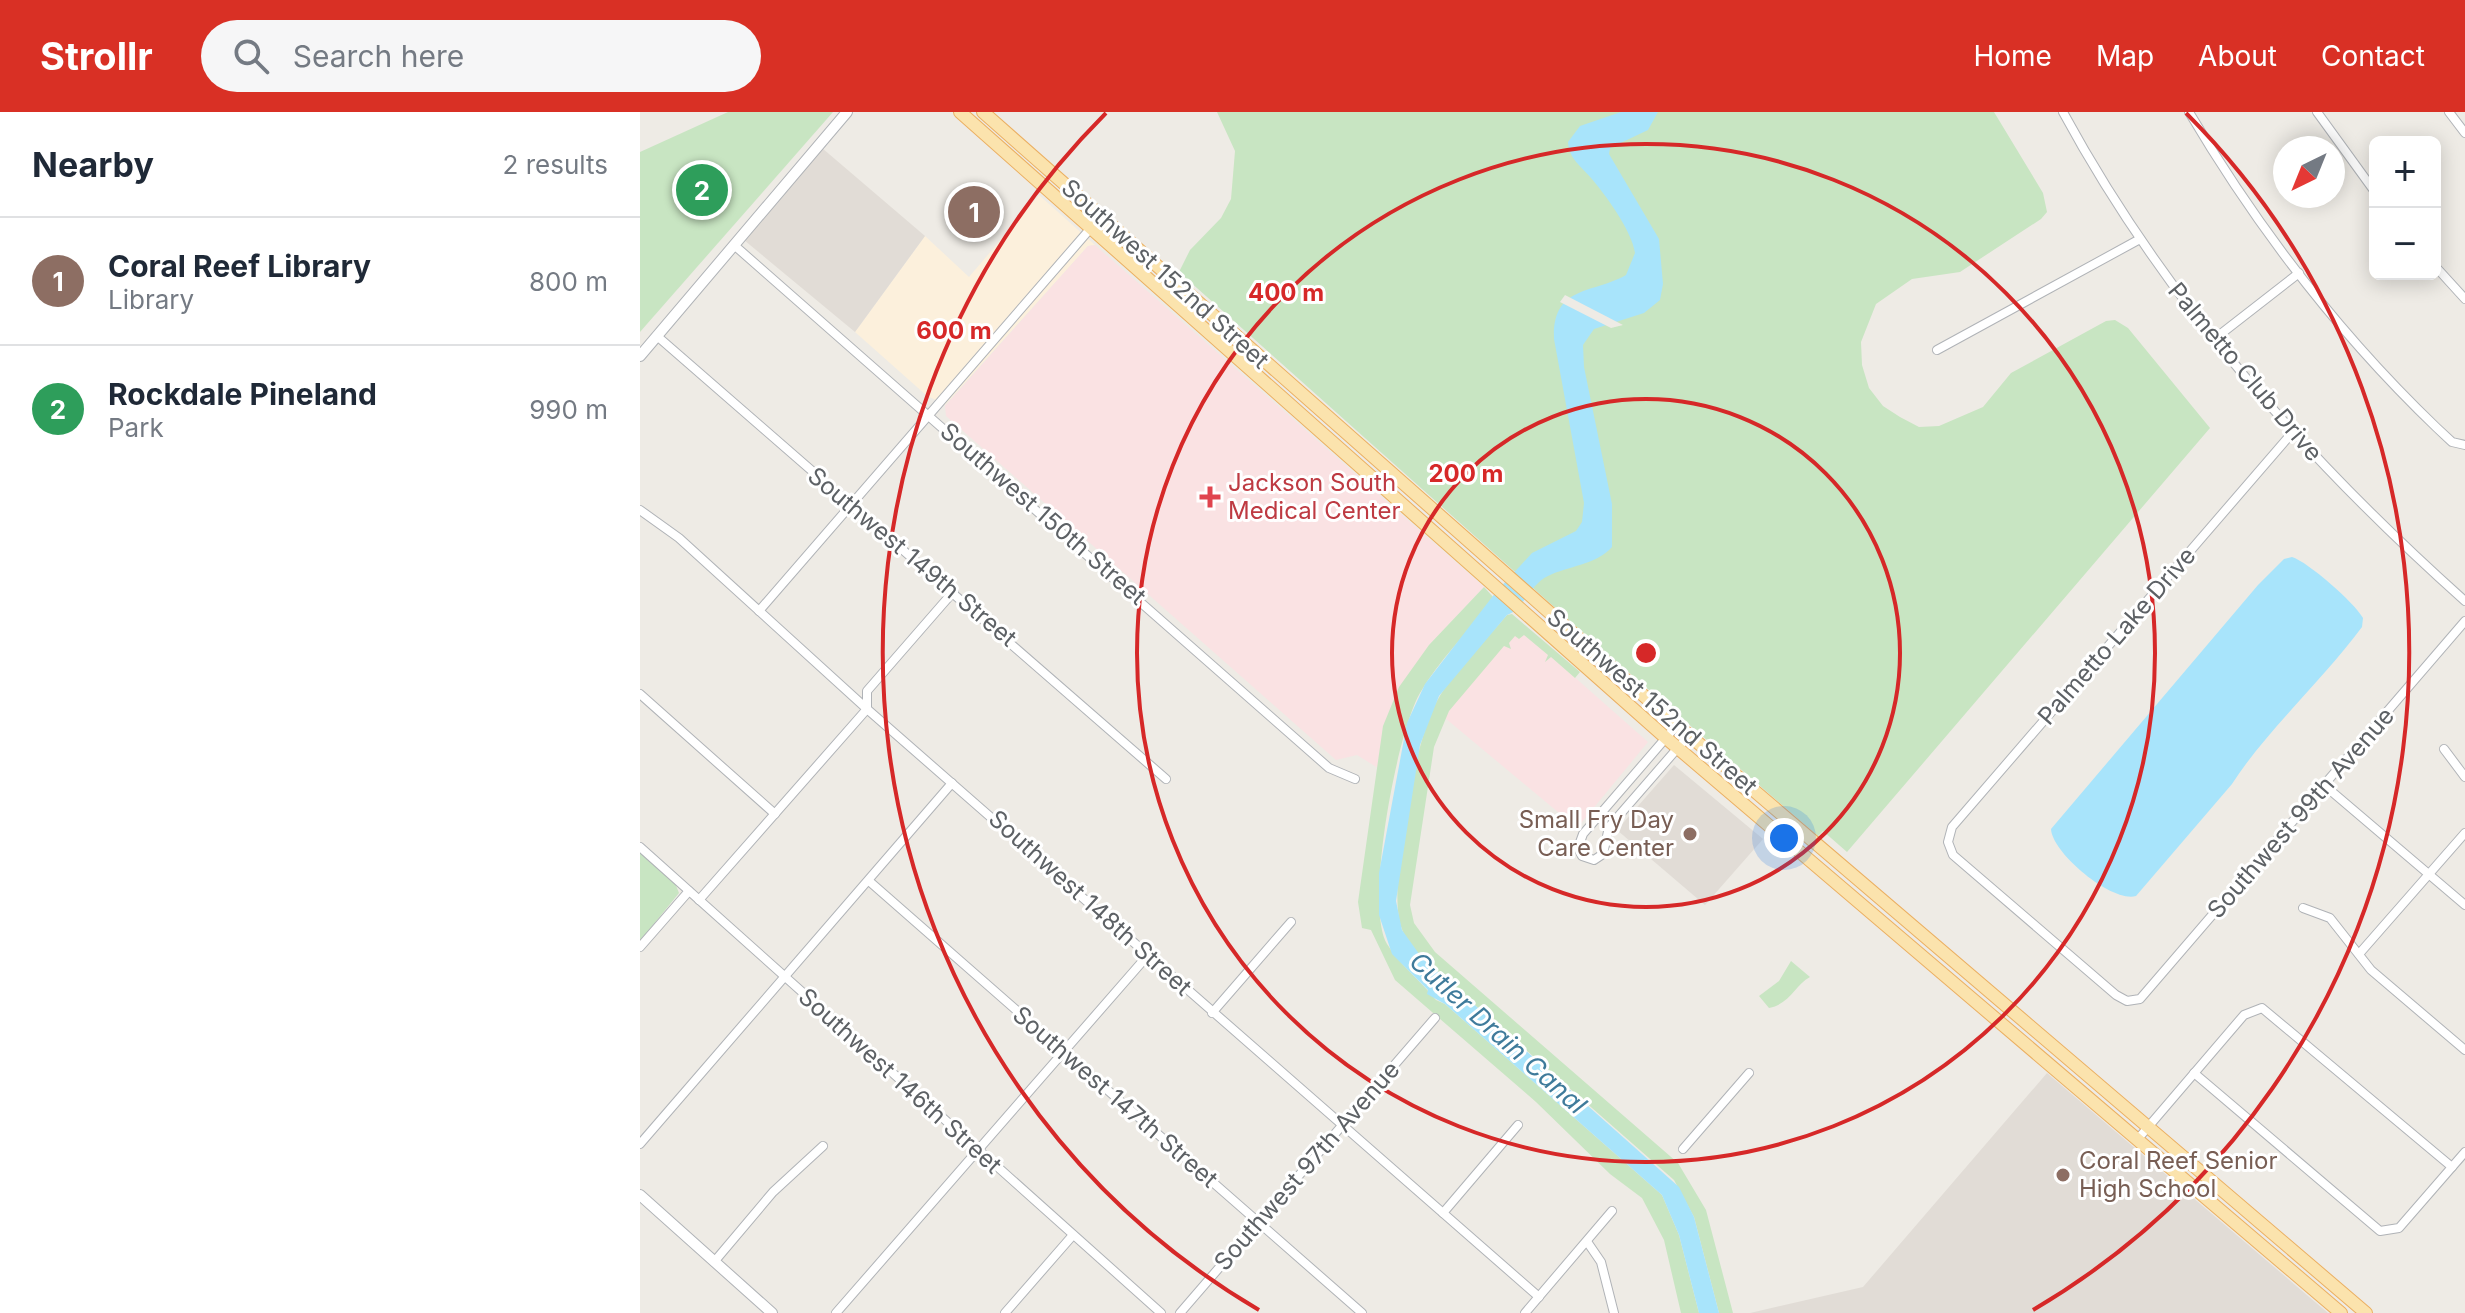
<!DOCTYPE html>
<meta charset="utf-8">
<style>
body{margin:0;font-family:Inter,sans-serif;background:#f6f6f7;color:#1f2937}
.controls{position:absolute;right:24px;top:24px;display:grid;overflow:hidden;border-radius:12px;box-shadow:0 4px 20px #0003}
.controls button{width:72px;height:72px;display:grid;place-items:center;padding:0;border:0;border-bottom:2px solid #e0e1e3;background:#fff;color:#1f2937;font:40px sans-serif}
.compass{position:absolute;left:1633px;top:24px;width:72px;height:72px;border-radius:50%;background:#fff;box-shadow:0 4px 20px #0003;rotate:223deg}
.you{position:absolute;left:1144px;top:726px;width:28px;height:28px;margin:-20px;border:6px solid #fff;border-radius:50%;background:#1a73e8;box-shadow:0 0 0 12px #1a73e833}
.badge{display:grid;place-items:center;width:52px;height:52px;border-radius:50%;background:#d93025;color:#fff;font-size:26px;font-weight:700}
.pin{position:absolute;translate:-50% -50%;border:4px solid #fff;box-shadow:0 2px 8px #0006}
.list{margin:0;padding:0;list-style:none}
h2{display:flex;justify-content:space-between;align-items:center;height:104px;margin:0;padding:0 32px;font-size:34px}
h2 small{font-size:26px;font-weight:400;color:#747a83}
.list li{display:grid;grid-template-columns:52px 1fr auto;gap:24px;align-items:center;box-sizing:border-box;height:128px;padding:0 32px;border-top:2px solid #e0e1e3}
.list b{display:block;font-size:30px;white-space:nowrap}
.list p{margin:0;font-size:26px;white-space:nowrap;color:#747a83}
.list em{font-size:26px;font-style:normal;color:#747a83}
.icon{flex:none;width:44px;height:44px;fill:none;stroke:currentColor;stroke-width:2;stroke-linecap:round;stroke-linejoin:round}
.map{position:relative;flex:none;width:1825px;height:1201px;overflow:hidden}
header{display:flex;align-items:center;gap:48px;box-sizing:border-box;height:112px;padding:0 40px;background:#d93025;color:#fff}
header strong{font-size:38px}
nav{display:flex;gap:44px;margin-inline-start:auto;font-size:28px}
.search{width:560px;height:72px;background:#f6f6f7;display:flex;align-items:center;gap:20px;box-sizing:border-box;padding:0 28px;border-radius:44px;color:#747a83;font-size:30px}
main{display:flex}
aside{flex:1;background:#fff}
.map>svg:first-child{display:block}
</style>
<header>
<strong>Strollr</strong>
<div class="search"><svg class="icon" aria-label="search" viewBox="0 0 24 24"><circle cx="10" cy="10" r="6"/><path d="M15 15l6 6"/></svg>Search here</div>
<nav><a>Home</a><a>Map</a><a>About</a><a>Contact</a></nav>
</header>
<main>
<aside>
<h2>Nearby<small>2 results</small></h2>
<ul class="list">
<li><span class="badge" style="background:#8d6e63">1</span><div><b>Coral Reef Library</b><p>Library</p></div><em>800 m</em></li>
<li><span class="badge" style="background:#2e9e5b">2</span><div><b>Rockdale Pineland</b><p>Park</p></div><em>990 m</em></li>
</ul>
</aside>
<div class="map">
<svg width="1825" height="1201" viewBox="0 0 1825 1201">
<rect width="100%" height="100%" fill="#eeebe5"/>
<!-- commercial -->
<polygon fill="#fcf0dc" points="399,83 455,133 448,134 305,293 286,283 215,220 285,124 329,165"/>
<!-- education -->
<g fill="#e1dcd6">
<polygon points="182,36 285,124 215,220 104,128"/>
<polygon points="1034,653 1123,727 1065,793 977,718"/>
<polygon points="1407,961 1688,1201 1110,1201 1223,1175"/>
</g>
<!-- medical -->
<g fill="#fae2e3">
<polygon points="455,133 844,475 789,533 743,614 738,656 717,643 696,648 306,304 305,294 448,134"/>
<polygon points="879,516 1008,630 937,716 805,606 822,578"/>
</g>
<!-- green -->
<g fill="#c8e5c2">
<polygon points="88,0 193,0 0,220 0,40"/>
<polygon points="577,0 1354,0 1403,81 1407,100 1401,107 1320,160 1272,167 1236,192 1221,230 1222,253 1229,276 1243,294 1260,305 1279,315 1299,314 1343,295 1371,261 1466,209 1475,208 1488,216 1570,316 1207,740 1183,719 1178,724 949,526 539,160 550,138 581,106 591,87 595,39"/>
<path d="M844,475L854,486L852,490C829,519 799,548 780,581C757,620 724,794 747,832C760,853 781,869 796,888L805,892L1022,1083L1039,1123L1059,1201H1041L1024,1128L1002,1086L970,1062L896,990L755,868L731,818L722,816L718,790L743,614L759,575L789,533Z"/>
<path d="M872,502L940,560L935,566L911,545L905,550L908,543L884,523L879,527L875,524L869,531L871,537L864,534L809,599L794,635L770,793L774,811L795,840L1038,1051L1066,1098L1093,1201H1079L1054,1105L1034,1068L796,859C781,845 765,831 760,811C749,770 775,626 797,589C814,558 844,530 867,503Z"/>
<polygon points="0,740 35,771 39,781 0,829"/>
<path d="M1151,849L1170,865C1155,873 1150,892 1129,896L1119,884L1139,869Z"/>
</g>
<!-- water -->
<g fill="#a8e4fb">
<path d="M981,0H1018L1008,18L970,36L969,42L1019,127L1023,172L1020,188L1004,201L954,217L943,233L944,255L972,392V435C956,453 928,454 908,464C890,472 884,497 867,503L799,584L780,633L756,789L762,818L782,846L1039,1075L1054,1105L1079,1201H1059L1039,1123L1022,1083L805,892L787,882L788,878L752,842L739,803V761L767,611L785,572L856,480L892,441L936,419L942,410L944,391L914,227C912,173 953,182 986,163L995,141C992,119 965,82 951,66C941,54 929,47 928,30L940,14Z"/>
<path d="M1652,445C1668,450 1714,490 1723,506L1722,515C1682,569 1626,619 1592,672L1496,784C1472,791 1412,741 1411,717L1618,473L1644,447Z"/>
</g>
<!-- pier -->
<polygon fill="#eeebe5" points="925,183 983,213 971,216 920,190"/>
<g fill="none" stroke-linecap="round" stroke-linejoin="round">
<!-- minor casing -->
<g stroke="#b0b3b7" stroke-width="10">
<g id="minor">
<path d="M1423,0C1525,188 1666,347 1825,489"/>
<path d="M1549,0C1617,115 1701,224 1797,316L1812,330L1825,333"/>
<polyline points="1677,0 1735,80"/>
<polyline points="1809,0 1825,21"/>
<polyline points="94,133 689,656 715,667"/>
<polyline points="1795,154 1825,187"/>
<polyline points="17,224 526,667"/>
<polyline points="1573,228 1659,161"/>
<polyline points="1297,238 1500,127"/>
<polyline points="1652,321 1312,715 1308,730 1313,743 1476,883 1487,889 1500,887 1825,509"/>
<polyline points="0,398 39,426 227,597 899,1185"/>
<polyline points="119,499 450,117 458,102"/>
<polyline points="0,582 135,702"/>
<polyline points="1037,613 943,722 938,736 942,744 954,748 963,742 969,715 1049,623"/>
<polyline points="1804,637 1825,665"/>
<polyline points="1684,673 1825,793"/>
<polyline points="0,735 521,1201"/>
<polyline points="229,769 722,1201"/>
<polyline points="59,788 227,597 227,579 314,479"/>
<polyline points="1663,796 1690,806 1731,858 1825,938"/>
<polyline points="0,835 49,779"/>
<polyline points="1719,842 1825,721"/>
<polyline points="572,901 651,810"/>
<polyline points="1554,961 1740,1119 1759,1116 1825,1040"/>
<polyline points="1497,1028 1604,903 1622,896 1812,1055"/>
<polyline points="0,1032 312,671"/>
<polyline points="1043,1037 1109,961"/>
<polyline points="803,1101 878,1013"/>
<polyline points="948,1131 961,1150 974,1201"/>
<polyline points="74,1150 133,1080 183,1034"/>
<polyline points="196,1201 508,843"/>
<polyline points="365,1201 433,1123"/>
<polyline points="540,1201 795,906"/>
<polyline points="885,1201 972,1099"/>
</g>
</g>
<!-- tertiary casing -->
<g stroke="#b0b3b7" stroke-width="12">
<g id="tertiary">
<polyline points="0,244 207,0"/>
<polyline points="0,1083 132,1201"/>
</g>
</g>
<!-- primary casing -->
<g stroke="#ebaf61" stroke-width="14">
<g id="primary">
<polyline points="320,0 1026,626 1701,1201"/>
<polyline points="343,0 1029,606 1726,1201"/>
</g>
</g>
<!-- minor -->
<use href="#minor" stroke="#fff" stroke-width="8"/>
<!-- tertiary -->
<use href="#tertiary" stroke="#fff" stroke-width="10"/>
<!-- primary -->
<use href="#primary" stroke="#fbe3ad" stroke-width="12"/>
</g>
<!-- distance rings -->
<g fill="none" stroke="#d62828" stroke-width="4">
<circle cx="1006" cy="541" r="254"/>
<circle cx="1006" cy="541" r="509"/>
<path d="M619 1198A763 763 0 0 1 466 1M1546 1A763 763 0 0 1 1393 1198"/>
</g>
<!-- markers -->
<path fill="#e0444e" stroke="#fff" stroke-width="3" d="M566 373h8v8h8v8h-8v8h-8v-8h-8v-8h8z"/>
<g fill="#8d6e63" stroke="#fff" stroke-width="3">
<circle cx="1050" cy="722" r="8"/>
<circle cx="1423" cy="1063" r="8"/>
</g>
<g text-anchor="middle" stroke-width="6" stroke-linejoin="round" paint-order="stroke">
<!-- street labels -->
<g font-size="24" fill="#5d6165" stroke="#fff">
<text transform="translate(525 162) rotate(42)" y="8">Southwest 152nd Street</text>
<text transform="translate(1605 260) rotate(50)" y="8">Palmetto Club Drive</text>
<text transform="translate(403 402) rotate(41)" y="8">Southwest 150th Street</text>
<text transform="translate(272 445) rotate(40)" y="8">Southwest 149th Street</text>
<text transform="translate(1477 524) rotate(-49)" y="8">Palmetto Lake Drive</text>
<text transform="translate(1012 590) rotate(41)" y="8">Southwest 152nd Street</text>
<text transform="translate(1661 701) rotate(-49)" y="8">Southwest 99th Avenue</text>
<text transform="translate(450 791) rotate(42)" y="8">Southwest 148th Street</text>
<text transform="translate(260 969) rotate(42)" y="8">Southwest 146th Street</text>
<text transform="translate(475 985) rotate(41)" y="8">Southwest 147th Street</text>
<text transform="translate(667 1054) rotate(-49)" y="8">Southwest 97th Avenue</text>
</g>
<!-- health labels -->
<g font-size="24" fill="#be3a42" stroke="#fff" text-anchor="start">
<text x="588" y="379">Jackson South<tspan x="588" dy="28">Medical Center</tspan></text>
</g>
<!-- education labels -->
<g font-size="24" fill="#785e54" stroke="#fff" text-anchor="end">
<text x="1034" y="716">Small Fry Day<tspan x="1034" dy="28">Care Center</tspan></text>
<text x="1439" y="1057" text-anchor="start">Coral Reef Senior<tspan x="1439" dy="28">High School</tspan></text>
</g>
<!-- water labels -->
<g font-size="26" font-style="italic" fill="#3f7b9b" stroke="#fff">
<text transform="translate(858 921) rotate(42)" y="9">Cutler Drain Canal</text>
</g>
</g>
<circle cx="1006" cy="541" r="12" fill="#d62828" stroke="#fff" stroke-width="4"/>
<g font-size="24" text-anchor="middle" font-weight="bold" fill="#d62828" stroke="#fff" stroke-width="6" stroke-linejoin="round" paint-order="stroke">
<text x="646" y="189">400 m</text>
<text x="314" y="227">600 m</text>
<text x="826" y="370">200 m</text>
</g>
</svg>
<div class="controls">
<button>+</button>
<button>−</button>
</div>
<svg class="compass" viewBox="-18 -18 36 36"><path d="M0-13l5 13h-10z" fill="#e53935"/><path d="M0 13l5-13h-10z" fill="#747a83"/></svg>
<div class="you"></div>
<div class="pin badge" style="left:334px;top:100px;background:#8d6e63">1</div>
<div class="pin badge" style="left:62px;top:78px;background:#2e9e5b">2</div>
</div>
</main>
